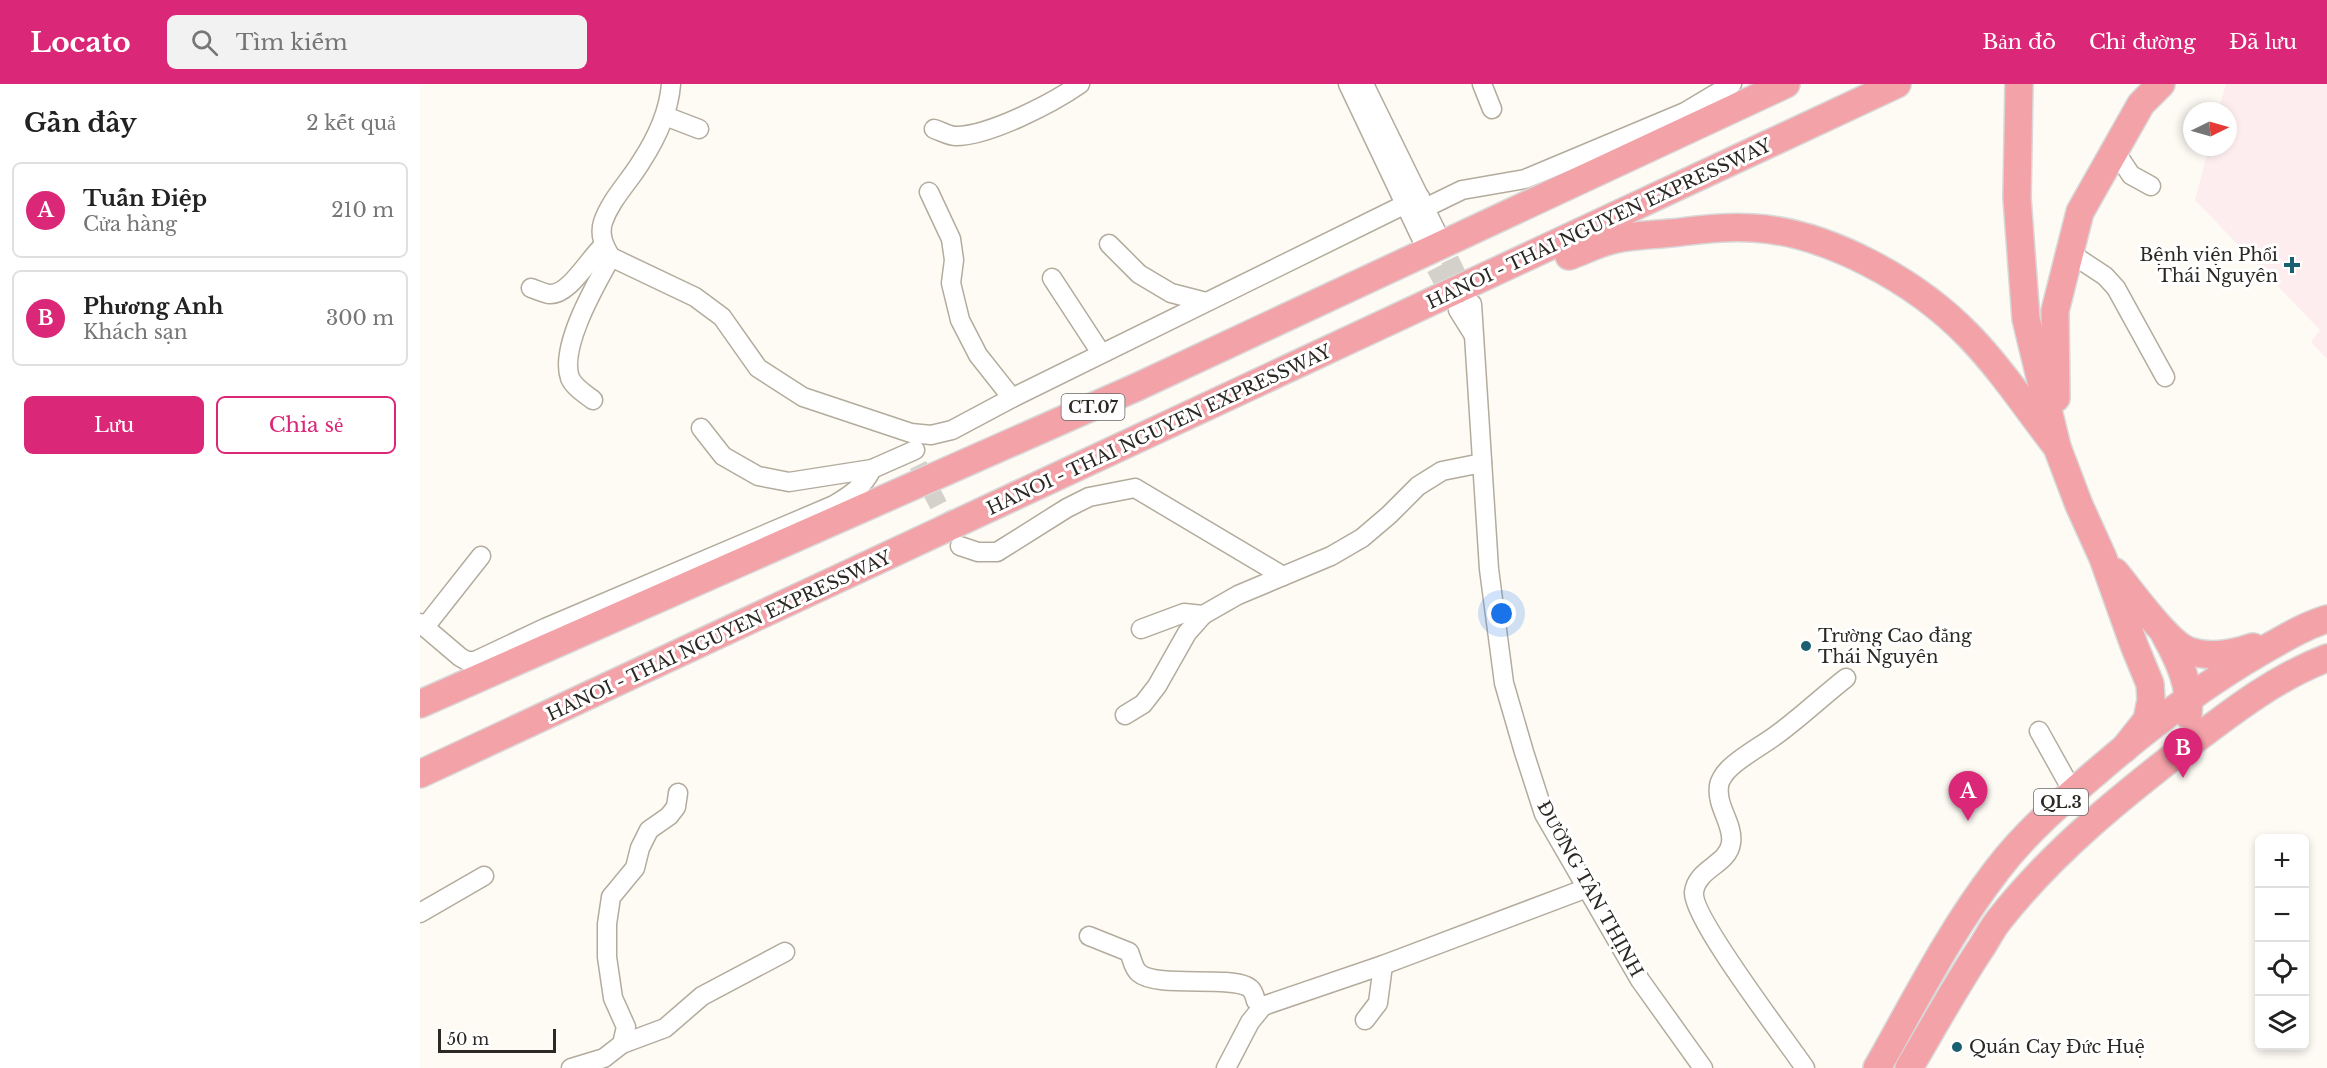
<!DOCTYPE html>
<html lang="vi">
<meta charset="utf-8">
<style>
body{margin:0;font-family:"Libre Baskerville",serif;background:#f2f2f2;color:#222}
.controls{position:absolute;right:18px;bottom:18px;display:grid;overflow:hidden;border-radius:9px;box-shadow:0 3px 9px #0003}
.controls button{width:54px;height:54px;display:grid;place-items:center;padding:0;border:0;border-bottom:2px solid #e0e0e0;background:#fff;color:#222;font:30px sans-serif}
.compass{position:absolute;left:1763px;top:18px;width:54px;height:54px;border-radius:50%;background:#fff;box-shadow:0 3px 9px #0003;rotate:85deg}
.scale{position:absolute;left:18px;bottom:15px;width:118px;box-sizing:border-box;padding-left:6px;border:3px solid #2c2924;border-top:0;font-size:16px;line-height:21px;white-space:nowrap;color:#2c2924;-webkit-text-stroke:4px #fff;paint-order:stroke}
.you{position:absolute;left:1082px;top:530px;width:21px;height:21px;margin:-15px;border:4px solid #fff;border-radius:50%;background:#1a73e8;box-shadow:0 0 0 9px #1a73e833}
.badge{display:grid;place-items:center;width:39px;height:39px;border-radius:50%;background:#db2777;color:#fff;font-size:20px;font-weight:700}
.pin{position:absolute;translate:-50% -50px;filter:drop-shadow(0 2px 3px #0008)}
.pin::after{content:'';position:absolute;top:32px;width:21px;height:18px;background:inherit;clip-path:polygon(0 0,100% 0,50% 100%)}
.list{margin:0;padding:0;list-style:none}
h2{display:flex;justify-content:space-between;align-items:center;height:78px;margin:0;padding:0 24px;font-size:26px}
h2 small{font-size:20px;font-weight:400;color:#767676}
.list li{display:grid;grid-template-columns:39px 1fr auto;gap:18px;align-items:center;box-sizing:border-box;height:96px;margin:0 12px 12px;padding:0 12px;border:2px solid #e0e0e0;border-radius:9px}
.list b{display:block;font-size:22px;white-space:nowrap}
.list p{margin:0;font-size:20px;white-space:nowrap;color:#767676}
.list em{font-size:20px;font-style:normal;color:#767676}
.actions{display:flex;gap:12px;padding:18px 24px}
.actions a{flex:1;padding:14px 0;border:2px solid #db2777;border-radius:9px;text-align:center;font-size:21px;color:#db2777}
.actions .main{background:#db2777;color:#fff}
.icon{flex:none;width:33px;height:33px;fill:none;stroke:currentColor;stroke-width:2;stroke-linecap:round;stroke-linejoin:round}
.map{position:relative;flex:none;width:1907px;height:984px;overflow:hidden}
header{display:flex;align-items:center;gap:36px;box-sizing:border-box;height:84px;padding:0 30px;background:#db2777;color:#fff}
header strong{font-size:28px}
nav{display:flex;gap:33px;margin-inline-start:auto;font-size:21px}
.search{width:420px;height:54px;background:#f2f2f2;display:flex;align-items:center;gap:15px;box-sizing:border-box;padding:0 21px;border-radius:9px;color:#767676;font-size:22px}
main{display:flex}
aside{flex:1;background:#fff}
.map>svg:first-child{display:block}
</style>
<header>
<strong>Locato</strong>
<div class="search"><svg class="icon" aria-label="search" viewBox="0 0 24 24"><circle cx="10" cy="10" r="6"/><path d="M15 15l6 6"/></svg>Tìm kiếm</div>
<nav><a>Bản đồ</a><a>Chỉ đường</a><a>Đã lưu</a></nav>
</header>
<main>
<aside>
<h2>Gần đây<small>2 kết quả</small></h2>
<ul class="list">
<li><span class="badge">A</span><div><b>Tuấn Điệp</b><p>Cửa hàng</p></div><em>210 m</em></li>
<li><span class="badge">B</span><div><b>Phương Anh</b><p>Khách sạn</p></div><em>300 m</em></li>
</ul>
<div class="actions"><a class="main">Lưu</a><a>Chia sẻ</a></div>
</aside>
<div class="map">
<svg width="1907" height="984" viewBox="0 0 1907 984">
<rect width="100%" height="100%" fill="#fefbf5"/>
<!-- medical -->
<polygon fill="#fdedef" points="1806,0 1907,0 1907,275 1891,258 1900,246 1775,116 1789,63 1808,63 1808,27 1798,27"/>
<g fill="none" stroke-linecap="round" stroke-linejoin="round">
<!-- minor-tunnel -->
<g stroke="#d4d1cb" stroke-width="18" stroke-dasharray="18 9" stroke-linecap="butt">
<polyline points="1018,151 1048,213"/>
<polyline points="1003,160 1033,218"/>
<polyline points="498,381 534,451"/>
</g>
<!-- minor casing -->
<g stroke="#b3ac9d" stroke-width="21">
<g id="minor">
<path d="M251,0C249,27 236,55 221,78C209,98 191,115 183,138C179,151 184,162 191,173L275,213L302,233L338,284L383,313L491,349L511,351L532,346L592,314L1000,113"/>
<polyline points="928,0 1003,158"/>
<polyline points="944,0 1018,151"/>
<polyline points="1062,0 1072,25"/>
<polyline points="245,32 279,45"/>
<path d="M514,45C521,47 529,52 536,52C569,52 633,19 660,0"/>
<polyline points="1695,67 1711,91 1731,102"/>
<polyline points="509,108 531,155 534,176 531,199 540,236 558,271 592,314"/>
<polyline points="1005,124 1042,106 1105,95 1265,28 1312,0"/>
<polyline points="689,160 719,190 751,209 786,218"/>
<polyline points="1650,169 1685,192 1696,204 1745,293"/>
<polyline points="632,194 681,269"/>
<path d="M111,204C117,206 123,209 129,210C149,212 169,174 184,161"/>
<polyline points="1052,220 1069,485 1084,599 1104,668 1124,730 1220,896 1283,984"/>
<polyline points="1038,226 1053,250"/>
<path d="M173,316C165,310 154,303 150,294C139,263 176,200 191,173"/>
<polyline points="281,344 303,372 338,392 369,398 452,385 495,366"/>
<polyline points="540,462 558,468 577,468 647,424 669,413 715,404 863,492"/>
<path d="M0,539L40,573L47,577H55L125,544L414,421C431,411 443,403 452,385"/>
<polyline points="5,543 61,472"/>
<polyline points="721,545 764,529 783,531"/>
<polyline points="705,631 723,620 737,602 767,549 783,531 818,511 911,472 942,454 969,431 998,402 1022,387 1062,379"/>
<polyline points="1619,647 1653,708"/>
<polyline points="0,829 64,792"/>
<path d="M669,852L709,868C712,874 713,884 719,889C736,904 805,892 826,902C833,905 834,910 836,917L843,922L963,881L1167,804"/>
<polyline points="945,936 958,919 963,881"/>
<polyline points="202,960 245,944 282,912 365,868"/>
<polyline points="151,984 184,974 202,960 206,943 193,914 187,873 187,840 191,813 215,784 220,764 229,746 249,732 256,723 258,709"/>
<polyline points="806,984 830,938 843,922"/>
<path d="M1385,984C1366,956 1271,833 1274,808C1277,784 1308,781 1311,759C1314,740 1296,723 1299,702C1299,698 1304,690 1307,687C1318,674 1345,660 1359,649C1382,632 1403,612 1426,594"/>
</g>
</g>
<!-- highway casing -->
<g stroke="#d9d8d8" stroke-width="30">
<g id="highway">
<polyline points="1599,0 1597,114 1606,235 1637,363 1659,421 1683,474 1714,561 1730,600 1731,616 1727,636 1704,665"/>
<path d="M1149,172C1165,166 1181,158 1196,155C1214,151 1233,151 1251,149C1278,146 1306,142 1333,144C1408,148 1497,198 1549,252C1582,286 1608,326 1637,363"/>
<polyline points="1636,314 1635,227 1660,128 1721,20 1741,0"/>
<path d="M1695,488C1711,507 1747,559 1769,567C1790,574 1813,570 1833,563"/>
<path d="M1745,551C1758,574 1772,603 1768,631"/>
<polyline points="0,620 717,303 1366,0"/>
<polyline points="0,690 1477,0"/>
<path d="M1457,984C1495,917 1530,847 1577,786C1605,749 1639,720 1674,690C1727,644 1781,602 1842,567C1863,555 1884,542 1907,535"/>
<path d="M1489,984C1512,945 1534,905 1559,867C1566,857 1571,846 1579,836C1633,767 1703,711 1772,658C1814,626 1857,593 1907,574"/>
</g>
</g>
<!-- minor -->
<use href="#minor" stroke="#fff" stroke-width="18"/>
<!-- highway -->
<use href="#highway" stroke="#f3a2a8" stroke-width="27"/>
</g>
<!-- markers -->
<g fill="#1a6071" stroke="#fff" stroke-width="2">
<path d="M1869 172h6v6h6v6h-6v6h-6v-6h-6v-6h6z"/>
<circle cx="1386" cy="562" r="6"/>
<circle cx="1537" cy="963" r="6"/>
</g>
<g text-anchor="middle" stroke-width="6" stroke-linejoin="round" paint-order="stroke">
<!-- shield labels -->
<g fill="#fff" stroke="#6b6966" stroke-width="1.5">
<rect x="641.5" y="310" width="63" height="26" rx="4.5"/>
<rect x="1614" y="705" width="54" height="26" rx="4.5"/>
</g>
<g font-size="16" font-weight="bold" fill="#2c2924">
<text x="673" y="329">CT.07</text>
<text x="1641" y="724">QL.3</text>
</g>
<!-- street labels -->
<g font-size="18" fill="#2c2924" stroke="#fff">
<text transform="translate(1179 140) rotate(-25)" y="6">HANOI - THAI NGUYEN EXPRESSWAY</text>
<text transform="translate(739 346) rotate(-25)" y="6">HANOI - THAI NGUYEN EXPRESSWAY</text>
<text transform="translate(299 552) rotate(-25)" y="6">HANOI - THAI NGUYEN EXPRESSWAY</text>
<text transform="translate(1170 805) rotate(61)" y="6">ĐƯỜNG TÂN THỊNH</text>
</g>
<!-- poi labels -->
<g font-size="18" fill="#2c2924" stroke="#fff" text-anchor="start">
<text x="1858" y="177" text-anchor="end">Bệnh viện Phổi<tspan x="1858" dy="21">Thái Nguyên</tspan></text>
<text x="1398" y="558">Trường Cao đẳng<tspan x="1398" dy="21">Thái Nguyên</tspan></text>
<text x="1549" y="969">Quán Cay Đức Huệ</text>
</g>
</g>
</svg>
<div class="controls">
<button>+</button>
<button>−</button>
<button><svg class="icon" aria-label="locate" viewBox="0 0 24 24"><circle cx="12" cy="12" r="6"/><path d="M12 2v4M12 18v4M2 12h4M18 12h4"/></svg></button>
<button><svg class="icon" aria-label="layers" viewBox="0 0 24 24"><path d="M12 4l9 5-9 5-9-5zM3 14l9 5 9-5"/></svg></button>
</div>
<svg class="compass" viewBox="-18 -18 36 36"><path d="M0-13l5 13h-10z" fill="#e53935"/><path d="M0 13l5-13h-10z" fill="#767676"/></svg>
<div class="scale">50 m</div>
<div class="you"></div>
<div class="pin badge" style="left:1548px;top:737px">A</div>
<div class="pin badge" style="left:1763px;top:694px">B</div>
</div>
</main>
